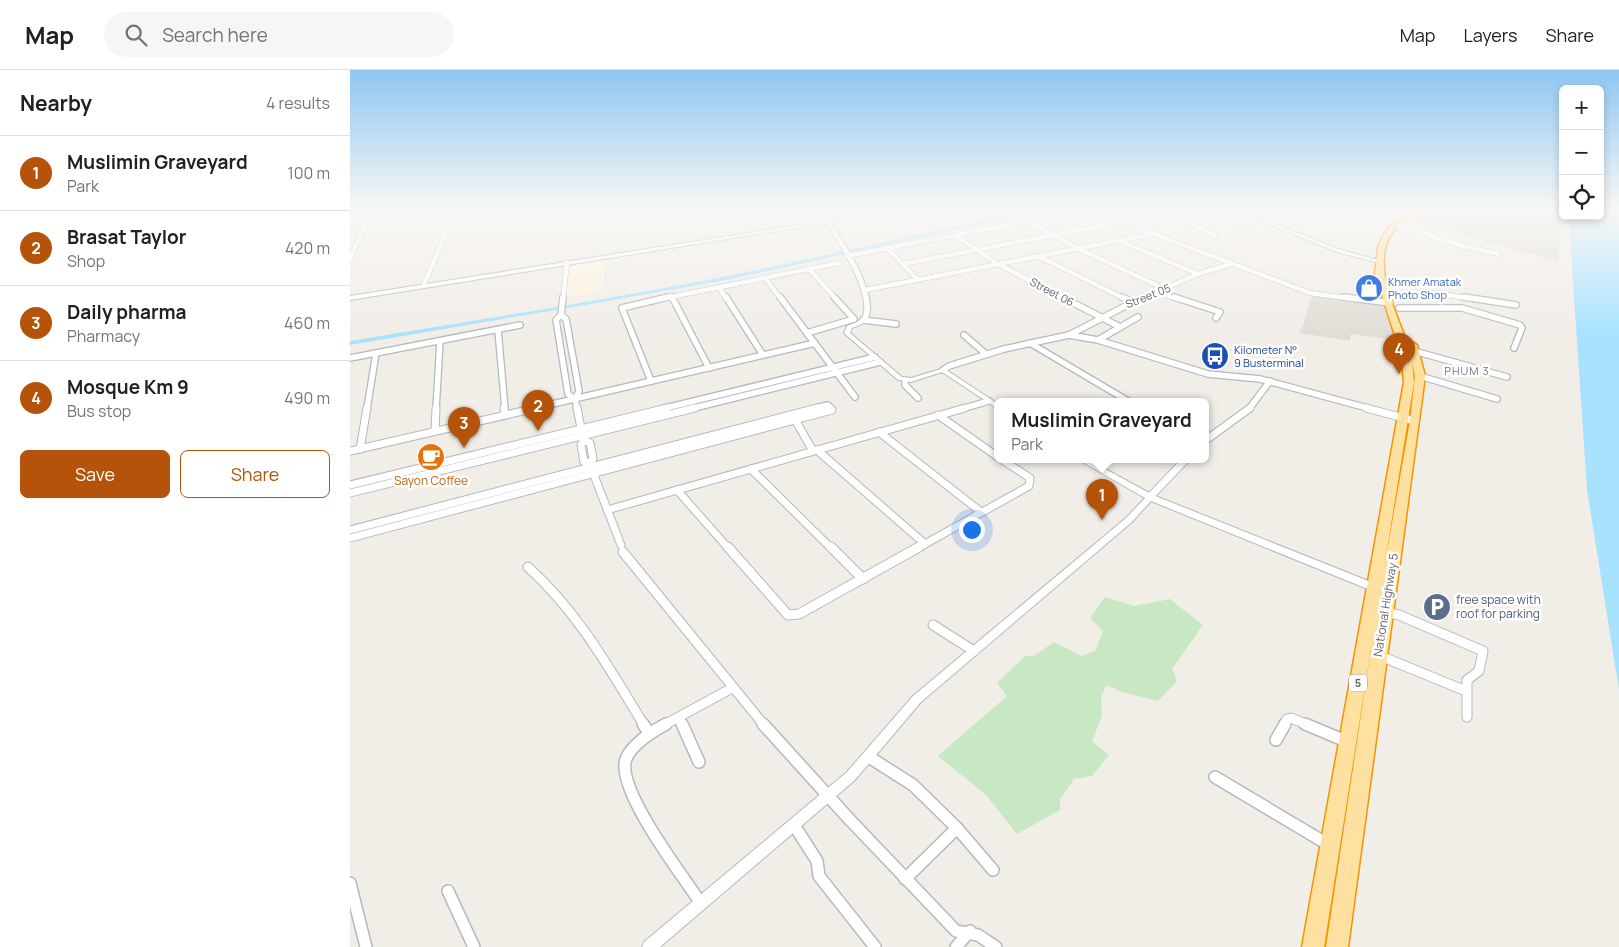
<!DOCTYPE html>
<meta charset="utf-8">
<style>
body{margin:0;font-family:Manrope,sans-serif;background:#f6f6f6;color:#202124}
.controls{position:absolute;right:15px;top:15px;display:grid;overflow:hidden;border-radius:8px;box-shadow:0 2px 8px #0003}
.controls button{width:45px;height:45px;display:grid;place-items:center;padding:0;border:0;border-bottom:1px solid #e0e0e0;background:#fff;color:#202124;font:25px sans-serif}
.you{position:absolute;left:621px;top:459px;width:18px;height:18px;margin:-12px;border:4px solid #fff;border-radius:50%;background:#1a73e8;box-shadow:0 0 0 8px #1a73e833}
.badge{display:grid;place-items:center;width:32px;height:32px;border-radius:50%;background:#b45309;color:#fff;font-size:16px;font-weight:700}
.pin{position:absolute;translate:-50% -41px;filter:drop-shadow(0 1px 2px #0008)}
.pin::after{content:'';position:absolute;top:26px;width:18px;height:15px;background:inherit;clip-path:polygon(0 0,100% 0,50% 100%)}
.popup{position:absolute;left:644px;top:328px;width:215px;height:65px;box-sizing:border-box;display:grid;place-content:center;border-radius:8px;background:#fff;filter:drop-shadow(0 1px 4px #0005);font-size:16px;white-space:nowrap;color:#757577}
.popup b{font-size:19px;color:#202124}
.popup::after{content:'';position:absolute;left:50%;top:100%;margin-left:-10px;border:10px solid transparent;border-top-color:#fff}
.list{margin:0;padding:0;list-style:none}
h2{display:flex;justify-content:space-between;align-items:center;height:65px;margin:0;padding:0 20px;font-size:21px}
h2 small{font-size:16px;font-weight:400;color:#757577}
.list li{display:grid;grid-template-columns:32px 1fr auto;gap:15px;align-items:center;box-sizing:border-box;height:75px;padding:0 20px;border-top:1px solid #e0e0e0}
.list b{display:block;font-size:19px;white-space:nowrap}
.list p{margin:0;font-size:16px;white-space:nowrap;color:#757577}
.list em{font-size:16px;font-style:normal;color:#757577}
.actions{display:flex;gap:10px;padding:15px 20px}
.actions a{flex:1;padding:11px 0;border:1px solid #b45309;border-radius:8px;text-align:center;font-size:18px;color:#b45309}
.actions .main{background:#b45309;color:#fff}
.icon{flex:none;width:28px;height:28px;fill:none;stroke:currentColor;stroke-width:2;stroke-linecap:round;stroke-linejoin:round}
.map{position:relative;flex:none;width:1269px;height:877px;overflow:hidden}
header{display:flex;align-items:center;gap:30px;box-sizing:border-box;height:70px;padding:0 25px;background:#fff;border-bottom:1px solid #e0e0e0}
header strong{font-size:24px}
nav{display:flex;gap:28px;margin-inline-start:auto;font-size:18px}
.search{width:350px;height:45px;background:#f6f6f6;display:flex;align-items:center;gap:12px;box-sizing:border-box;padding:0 18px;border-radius:28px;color:#757577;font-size:19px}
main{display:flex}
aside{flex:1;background:#fff}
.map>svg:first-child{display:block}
</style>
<header>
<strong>Map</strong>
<div class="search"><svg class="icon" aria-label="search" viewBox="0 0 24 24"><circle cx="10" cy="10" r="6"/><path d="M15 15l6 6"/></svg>Search here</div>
<nav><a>Map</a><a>Layers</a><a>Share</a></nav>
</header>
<main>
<aside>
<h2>Nearby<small>4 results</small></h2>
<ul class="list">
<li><span class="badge">1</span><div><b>Muslimin Graveyard</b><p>Park</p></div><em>100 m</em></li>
<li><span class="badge">2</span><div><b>Brasat Taylor</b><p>Shop</p></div><em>420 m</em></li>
<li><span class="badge">3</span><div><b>Daily pharma</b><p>Pharmacy</p></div><em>460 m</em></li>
<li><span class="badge">4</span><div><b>Mosque Km 9</b><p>Bus stop</p></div><em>490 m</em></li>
</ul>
<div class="actions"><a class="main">Save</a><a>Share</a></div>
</aside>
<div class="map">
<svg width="1269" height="877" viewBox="0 0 1269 877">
<rect width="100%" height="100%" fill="#f1eee8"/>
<!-- commercial -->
<polygon fill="#fef4df" points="256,190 252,222 213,228 218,196"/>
<!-- industrial -->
<polygon fill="#e0ddda" points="1082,140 1213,140 1208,192 1063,150"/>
<!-- education -->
<polygon fill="#e1ddd6" points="962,225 1033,234 1046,270 1001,264 1000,271 949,263 953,256"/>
<!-- green -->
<polygon fill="#c8e8c4" points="755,527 784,536 820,529 853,555 822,599 827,611 808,631 771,622 757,615 751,626 752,646 742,671 759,685 742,706 724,709 710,729 710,740 667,764 636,725 588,686 657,626 647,613 675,586 684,586 704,572 732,586 745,581 753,561 740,548"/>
<!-- water -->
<polygon fill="#a9e2ff" points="1250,140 1269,140 1269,620 1237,420 1219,152 1223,146 1250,146"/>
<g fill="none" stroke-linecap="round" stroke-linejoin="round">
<!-- canal -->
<path fill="#a9e2ff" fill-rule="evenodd" d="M685,140H696L376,210L235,235L0,275V271C126,250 252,231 377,206C480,186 582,160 685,140Z"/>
<!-- minor-far4 casing -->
<g stroke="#b5b8bc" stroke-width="5.5">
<g id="minor-far4">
<polyline points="488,140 497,150"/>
<polyline points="759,140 796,161 960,223 1004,229"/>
<polyline points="1026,140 1053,148"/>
<polyline points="21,142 38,140"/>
<polyline points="490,143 503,141"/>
<polyline points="877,146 897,155"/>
<polyline points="871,148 862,151 887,163"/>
<polyline points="676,150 727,178 815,219"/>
<polyline points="1045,154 1113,176 1148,184"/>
<polyline points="605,165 648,194 715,229"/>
<polyline points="865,166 835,150 848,146 890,142"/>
<polyline points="768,170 848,204"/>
<polyline points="537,178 568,210"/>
<polyline points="497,186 735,140"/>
<polyline points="688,186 775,229"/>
<polyline points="0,189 19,145 24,140"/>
<polyline points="553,194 777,151"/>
<polyline points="459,199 486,229"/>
<polyline points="415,208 431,229"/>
<polyline points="74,214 101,151"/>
<polyline points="369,217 376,229"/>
<polyline points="515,220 803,164"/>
<polyline points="807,222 827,229"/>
<polyline points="321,226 322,229"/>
<polyline points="1045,226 1079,222 1123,229"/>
<polyline points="213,229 217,192"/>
<polyline points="311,229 489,193"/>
<polyline points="790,229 848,204 881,194"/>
</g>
</g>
<!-- minor-far3 casing -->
<g stroke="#b5b8bc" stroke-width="8">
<g id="minor-far3">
<polyline points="213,227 211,245 206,250 218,324 225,329 227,339"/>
<polyline points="322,227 359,298"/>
<polyline points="376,227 413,285"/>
<polyline points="430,227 505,327"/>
<polyline points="712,227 770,257"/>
<polyline points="772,227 782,232"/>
<polyline points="824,227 870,242 866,248"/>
<polyline points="994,227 1040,233"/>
<polyline points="1114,227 1166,235"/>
<polyline points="1049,238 1112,238 1170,255 1172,258 1164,278"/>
<polyline points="211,245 216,249 229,321 225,329"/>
<polyline points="513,250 546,254"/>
<polyline points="148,260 155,339"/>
<polyline points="457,263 504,249 484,227"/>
<polyline points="614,265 636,284"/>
<polyline points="719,265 793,227"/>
<polyline points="748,270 788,247"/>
<polyline points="680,273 778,331"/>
<polyline points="1064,281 1157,307"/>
<polyline points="0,288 170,255"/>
<polyline points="593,300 599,296 654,279 719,265 748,270 858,304 910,309 1021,339"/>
<polyline points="1070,306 1147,329"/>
<polyline points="555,310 555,315 568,328"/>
<polyline points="301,311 272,238 318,227"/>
<polyline points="17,339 26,283"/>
<polyline points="86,339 90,271"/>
<polyline points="181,339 465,273"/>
<polyline points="311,339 525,287"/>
<polyline points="340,339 530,292"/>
<polyline points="462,339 478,335 481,339"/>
<polyline points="611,339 639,331"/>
<polyline points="899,339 920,311"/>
</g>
</g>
<!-- minor-far2 casing -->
<g stroke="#b5b8bc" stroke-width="9">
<g id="minor-far2">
<polyline points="154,338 155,345"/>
<polyline points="227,338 232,363"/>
<polyline points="1016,338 1065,351"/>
<polyline points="588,345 648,387"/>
<polyline points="443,346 463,381"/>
<polyline points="85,361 86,338"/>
<polyline points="529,362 631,442"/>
<polygon points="234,370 240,373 243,389 239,393 234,392 231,375"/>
<polyline points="856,370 900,338"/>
<polyline points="10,379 17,338"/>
<polyline points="467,380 575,474"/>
<polyline points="0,381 186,338"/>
<polyline points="401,399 482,479"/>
<polyline points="242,400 271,475"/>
<polyline points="0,415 317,338"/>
<polyline points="327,420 379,479"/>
<polyline points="0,423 345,338"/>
<polyline points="800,427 836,389"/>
<polyline points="257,440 615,338"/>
<polyline points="0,460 467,338"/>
<polyline points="0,468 482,340 480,338"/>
<polyline points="566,479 679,416 680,408 651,389"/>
</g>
</g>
<!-- minor-far1 casing -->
<g stroke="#b5b8bc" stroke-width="11">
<g id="minor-far1">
<polyline points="378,477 438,545 449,544 569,477"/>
<polyline points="481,477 513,509"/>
<polyline points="273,482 414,655"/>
<path d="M178,497C228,542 259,598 294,655"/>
<polyline points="1035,542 1049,545 1133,581 1129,601 1117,610 1117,647"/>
<polyline points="583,555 624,581"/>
<polyline points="1028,585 1116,621"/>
<polyline points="329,648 332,655"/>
<polyline points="314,655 382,618"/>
<polyline points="934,655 937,649 941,648 958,655"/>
</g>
</g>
<!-- minor casing -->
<g stroke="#b5b8bc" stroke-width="14">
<g id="minor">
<polyline points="293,654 299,663"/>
<path d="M316,654C304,660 281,675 276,689C265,718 333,807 351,833"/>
<polyline points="332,654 349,692"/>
<polyline points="413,654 500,750 606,861 628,865 646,877"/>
<polyline points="955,654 998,672"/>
<polyline points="926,670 935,654"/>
<polyline points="519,687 563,715 607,758 643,800"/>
<polyline points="865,707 979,775"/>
<polyline points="444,755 467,791 469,806 525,877"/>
<polyline points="555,809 607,758"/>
<polyline points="0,813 16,877"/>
<polyline points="98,821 124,877"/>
<polyline points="606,877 620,861"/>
</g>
</g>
<!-- tertiary casing -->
<g stroke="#b5b8bc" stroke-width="2">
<g id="tertiary">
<path d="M474,150H478C492,168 529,224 518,248C515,254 507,256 502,258L500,263L552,307L561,308L591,299H595L648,334V339L592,302L561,312L548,310L495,264L494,263L497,256C501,254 507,253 511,249C526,230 486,167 474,151Z"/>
<polygon points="727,389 737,389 803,425 1031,516 1033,519 1031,522 1025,522 801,431 782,452 571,632 505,710 310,877 292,877 294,872 497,702 563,626 776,448 795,428"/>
</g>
</g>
<!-- secondary casing -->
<g stroke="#b4b8bc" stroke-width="2">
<g id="secondary">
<polygon points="543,140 557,140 0,230 0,226"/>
<polygon points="883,140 891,140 991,180 1032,191 1029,193 987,182"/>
</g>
</g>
<!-- trunk casing -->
<g stroke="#f89300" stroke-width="3">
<path id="trunk" d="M1060,140H1068C1060,147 1051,151 1044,160C1019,191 1046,242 1058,275L1062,272L1067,275L1075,306L998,877H976L1024,559L974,877H952L1054,312L1051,284L1025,204L1028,177L1034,164L1044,151ZM1062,293L1065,306L1060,351L1034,498L1064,312Z"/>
</g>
<!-- minor-far4 -->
<use href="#minor-far4" stroke="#fff" stroke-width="4.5"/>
<!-- minor-far3 -->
<use href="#minor-far3" stroke="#fff" stroke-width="5.5"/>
<!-- minor-far2 -->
<use href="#minor-far2" stroke="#fff" stroke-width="7"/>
<!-- minor-far1 -->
<use href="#minor-far1" stroke="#fff" stroke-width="9"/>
<!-- minor -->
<use href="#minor" stroke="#fff" stroke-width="11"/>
<!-- tertiary -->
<use href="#tertiary" fill="#fff" fill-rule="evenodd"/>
<!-- secondary -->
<use href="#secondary" fill="#fff" fill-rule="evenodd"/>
<!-- trunk -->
<use href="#trunk" fill="#fee1a0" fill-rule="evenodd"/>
</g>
<!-- sky -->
<linearGradient id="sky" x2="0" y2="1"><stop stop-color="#8fc6f1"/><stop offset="0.53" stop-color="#f9f7f5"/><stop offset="1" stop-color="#f9f7f5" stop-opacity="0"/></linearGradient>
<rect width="1269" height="263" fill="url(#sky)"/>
<!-- icons -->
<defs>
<g id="shop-disc" transform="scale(1.4375)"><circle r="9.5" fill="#3f7fe0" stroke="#fff"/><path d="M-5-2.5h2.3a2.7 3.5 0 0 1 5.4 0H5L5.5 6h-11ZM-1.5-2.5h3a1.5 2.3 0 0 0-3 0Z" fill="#fff"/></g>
<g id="bus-disc" transform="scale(1.4375)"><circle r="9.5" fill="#1a4fb4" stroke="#fff"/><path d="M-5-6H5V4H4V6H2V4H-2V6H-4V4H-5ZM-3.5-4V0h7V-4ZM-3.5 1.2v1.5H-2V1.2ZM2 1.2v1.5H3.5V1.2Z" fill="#fff"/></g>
<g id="cafe-disc" transform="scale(1.4375)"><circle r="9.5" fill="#e8710a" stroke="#fff"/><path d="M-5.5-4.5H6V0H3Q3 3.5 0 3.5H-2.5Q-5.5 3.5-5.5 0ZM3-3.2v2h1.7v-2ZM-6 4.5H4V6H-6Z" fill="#fff"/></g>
<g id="parking-disc" transform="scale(1.4375)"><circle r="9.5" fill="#5c6f8a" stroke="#fff"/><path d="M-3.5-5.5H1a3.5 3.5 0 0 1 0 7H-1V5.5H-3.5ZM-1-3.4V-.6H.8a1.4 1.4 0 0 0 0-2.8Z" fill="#fff"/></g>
</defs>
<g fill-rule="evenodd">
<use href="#shop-disc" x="1019" y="218"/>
<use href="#bus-disc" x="865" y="286"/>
<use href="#cafe-disc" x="81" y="387"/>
<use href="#parking-disc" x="1087" y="537"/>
</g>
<g text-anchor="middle" stroke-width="5" stroke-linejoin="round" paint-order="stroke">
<!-- far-shop labels -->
<g font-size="11" fill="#366cbe" stroke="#fff" text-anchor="start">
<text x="1038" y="216">Khmer Amatak<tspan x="1038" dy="13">Photo Shop</tspan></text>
</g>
<!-- far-street labels -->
<g font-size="11" fill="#5f6468" stroke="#fff">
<text transform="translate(702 222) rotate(28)" y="4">Street 06</text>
<text transform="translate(798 226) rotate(-22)" y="4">Street 05</text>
</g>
<!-- far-transit labels -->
<g font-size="11" fill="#164399" stroke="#fff" text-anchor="start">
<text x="884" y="284">Kilometer N°<tspan x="884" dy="13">9 Busterminal</tspan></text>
</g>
<!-- far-neighbourhood labels -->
<g font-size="11" letter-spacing="1" fill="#70767a" stroke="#fff">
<text x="1117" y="305">PHUM 3</text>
</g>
<!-- shield labels -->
<rect fill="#fff" stroke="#8f9295" stroke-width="1" x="999" y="604.5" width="18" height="17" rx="4"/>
<g font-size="11" font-weight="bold" fill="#5f6468">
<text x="1008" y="617">5</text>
</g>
<!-- food labels -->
<g font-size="12" fill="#c56008" stroke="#fff">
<text x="81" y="415">Sayon Coffee</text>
</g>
<!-- service labels -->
<g font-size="12" fill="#4e5e75" stroke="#fff" text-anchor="start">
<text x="1106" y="534">free space with<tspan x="1106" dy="14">roof for parking</tspan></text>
</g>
<!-- street labels -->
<g font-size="12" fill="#5f6468" stroke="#fff">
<text transform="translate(1036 535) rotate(-81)" y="4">National Highway 5</text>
</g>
</g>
</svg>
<div class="controls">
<button>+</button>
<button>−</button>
<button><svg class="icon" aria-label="locate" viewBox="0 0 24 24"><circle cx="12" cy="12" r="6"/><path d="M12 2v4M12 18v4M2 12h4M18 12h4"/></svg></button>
</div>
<div class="you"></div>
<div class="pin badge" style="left:752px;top:450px">1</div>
<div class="popup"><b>Muslimin Graveyard</b>Park</div>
<div class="pin badge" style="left:188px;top:361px">2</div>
<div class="pin badge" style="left:114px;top:378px">3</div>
<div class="pin badge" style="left:1049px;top:304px">4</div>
</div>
</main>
